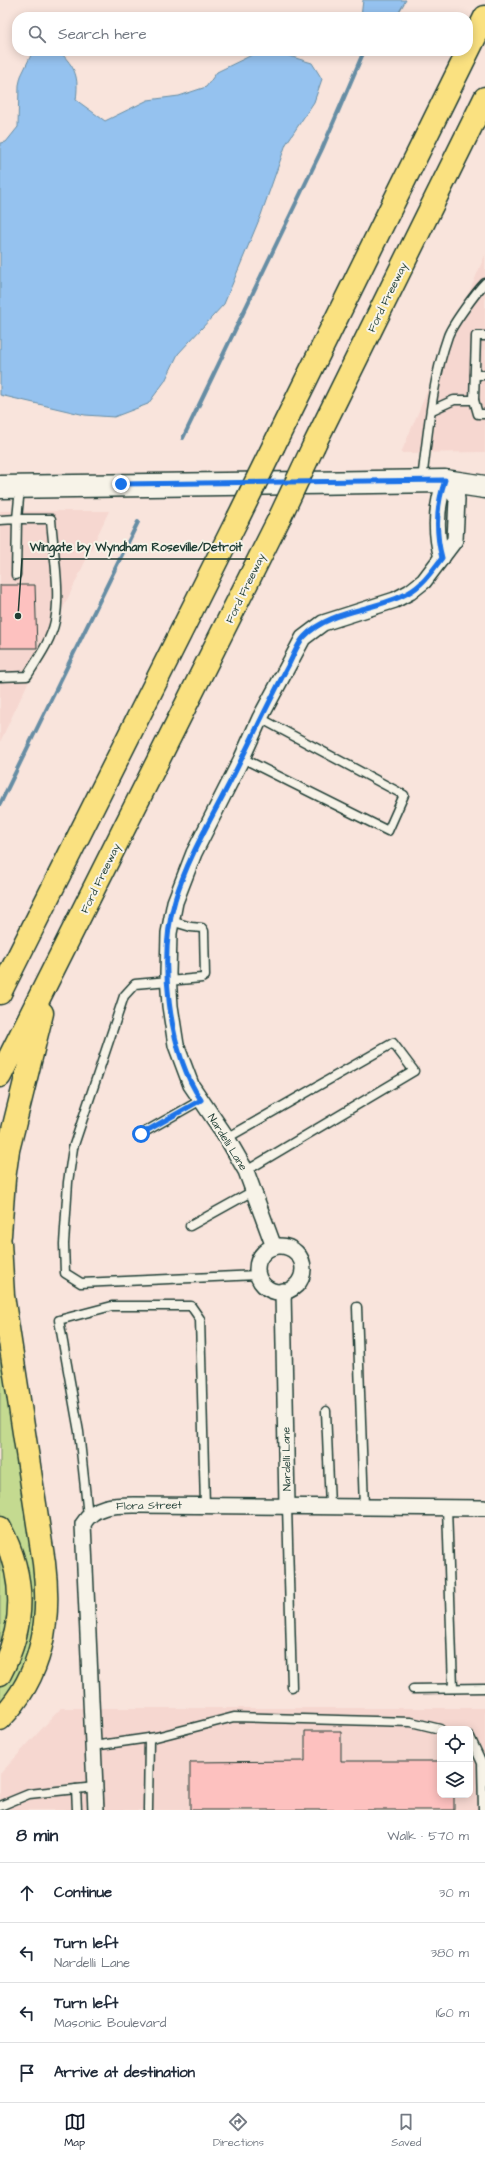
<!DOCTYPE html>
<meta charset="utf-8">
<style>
body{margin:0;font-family:"Architects Daughter",sans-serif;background:#f6f6f7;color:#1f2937}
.controls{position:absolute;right:12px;bottom:12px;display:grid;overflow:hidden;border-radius:8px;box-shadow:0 2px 10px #0003}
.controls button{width:36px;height:36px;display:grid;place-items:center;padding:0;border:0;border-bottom:1px solid #e0e1e3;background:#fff;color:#1f2937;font:20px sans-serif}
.stop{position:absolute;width:12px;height:12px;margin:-9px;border:3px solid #1a73e8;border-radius:50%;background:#fff}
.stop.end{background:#1a73e8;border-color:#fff;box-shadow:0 1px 4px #0008}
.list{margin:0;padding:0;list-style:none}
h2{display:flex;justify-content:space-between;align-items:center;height:52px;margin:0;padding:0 16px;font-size:17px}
h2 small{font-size:13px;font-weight:400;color:#747a83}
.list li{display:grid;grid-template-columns:26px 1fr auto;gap:12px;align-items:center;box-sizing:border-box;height:60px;padding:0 16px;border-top:1px solid #e0e1e3}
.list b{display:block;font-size:15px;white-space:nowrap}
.list p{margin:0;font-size:13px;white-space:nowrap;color:#747a83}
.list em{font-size:13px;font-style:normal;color:#747a83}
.icon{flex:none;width:22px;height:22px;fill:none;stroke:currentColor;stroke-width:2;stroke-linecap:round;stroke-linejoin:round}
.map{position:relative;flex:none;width:485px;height:1810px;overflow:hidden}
.search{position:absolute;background:#fff;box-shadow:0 2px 10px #0003;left:12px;right:12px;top:12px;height:44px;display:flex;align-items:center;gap:10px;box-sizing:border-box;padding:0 14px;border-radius:16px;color:#747a83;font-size:15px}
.sheet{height:292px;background:#fff}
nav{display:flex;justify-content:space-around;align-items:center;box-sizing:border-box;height:56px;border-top:1px solid #e0e1e3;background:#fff;font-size:11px;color:#747a83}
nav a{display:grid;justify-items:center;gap:2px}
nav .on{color:#111827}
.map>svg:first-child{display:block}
</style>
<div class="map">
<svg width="485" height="1810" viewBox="0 0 485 1810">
<rect width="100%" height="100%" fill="#f9e4dc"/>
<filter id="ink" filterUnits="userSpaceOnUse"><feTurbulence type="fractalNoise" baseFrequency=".025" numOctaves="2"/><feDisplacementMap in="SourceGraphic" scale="8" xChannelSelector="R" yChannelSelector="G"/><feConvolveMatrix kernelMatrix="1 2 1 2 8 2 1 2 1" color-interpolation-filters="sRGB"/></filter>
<g filter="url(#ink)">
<!-- built -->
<g fill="#f6d7d0" fill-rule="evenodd">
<polygon points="485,255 485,452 401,453"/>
<polygon points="0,511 109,511 0,742"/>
<path d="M61,1708H485V1810H0V1774ZM440,1729H470V1795H440Z"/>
</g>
<!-- green -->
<g fill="#c4da90" stroke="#728c62">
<polygon points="0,1324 40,1600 27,1664 0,1709 0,1686 22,1642 0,1518"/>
<path d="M0,1553C9,1584 14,1617 0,1647Z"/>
</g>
<!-- water -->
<g fill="#95c2ef" stroke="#668da4">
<polygon points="363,0 406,0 396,17 361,17"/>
<path d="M33,51H59C76,68 79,77 76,100L105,121L148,100L179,96L206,87L217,72L254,54L276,52L312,63L322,79L314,102L286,144L261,215L224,304L178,354L165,381L148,404L114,417L85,415L0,395V143L6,142L18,127L19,85L21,76Z"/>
</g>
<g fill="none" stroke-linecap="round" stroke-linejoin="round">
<!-- stream -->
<g stroke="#668da4" stroke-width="4">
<polyline points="183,438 322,149 364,51"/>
<polyline points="0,804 138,522"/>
</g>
</g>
<!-- building -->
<g fill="#fdc1bf" stroke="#1f3d34">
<polygon points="0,585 35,585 37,648 0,648"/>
<polygon points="305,1731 341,1731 341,1761 440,1761 440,1795 454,1795 454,1810 190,1810 190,1762 305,1761"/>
</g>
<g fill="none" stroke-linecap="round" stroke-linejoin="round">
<!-- lane casing -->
<g stroke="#1f3d34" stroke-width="11">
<g id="lane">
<polyline points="475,375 485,375"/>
<polyline points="474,400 478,414 485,414"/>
<polyline points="432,410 454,400 474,400 476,336 485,336"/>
<path d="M422,480C428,433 432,381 448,336C452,325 476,292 485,283"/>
<polyline points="0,520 17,519 16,575"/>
<path d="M0,677L27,676C37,660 51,641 55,621C61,591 53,550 51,519H17L20,488"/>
<polyline points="242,758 388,831 404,795 260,718"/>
<polyline points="171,921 191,927 202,928 204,931 205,976 202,978 135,984 124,996 73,1148 68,1182 64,1244 65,1273 81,1283 258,1275"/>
<polyline points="141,1134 201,1100"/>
<polyline points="227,1138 393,1043 414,1071 246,1171"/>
<polyline points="190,1226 253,1191"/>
<polyline points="357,1307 364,1507"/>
<polyline points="326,1411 330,1506"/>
<polyline points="287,1506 292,1687"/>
<polyline points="447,1507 453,1688"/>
<polyline points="88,1516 79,1432 59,1320 112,1306 191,1306 200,1319 205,1505"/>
<polyline points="413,1689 485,1688"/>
<polyline points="470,1737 482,1763 483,1810"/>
<polyline points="93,1746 156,1737 234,1717 411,1722 440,1729"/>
<polyline points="76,1789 77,1810"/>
<polyline points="0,1806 29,1794 95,1787"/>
<polyline points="148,1810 149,1738"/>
</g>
</g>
<!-- street casing -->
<g stroke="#1f3d34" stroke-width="18">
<g id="street">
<path d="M442,558C435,532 436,506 445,481"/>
<circle cx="280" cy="1269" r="23"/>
<polyline points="274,1247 246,1171 227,1138 191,1085 176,1045 170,1006 168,974 169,933 175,902 194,853 242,758 260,718 303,638 323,623 395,600 410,592 424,581 455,540 457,499 445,481"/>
<polyline points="283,1291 287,1506"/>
<path d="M96,1810L83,1524C94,1505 114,1505 134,1505L484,1508"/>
</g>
</g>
<!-- secondary casing -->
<g stroke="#1f3d34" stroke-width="25">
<polyline id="secondary" points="0,487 445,481 485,487"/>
</g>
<!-- highway casing -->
<g stroke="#1f3d34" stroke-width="25">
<g id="highway">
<polyline points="274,445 485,17"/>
<polyline points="314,445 485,98"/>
<polyline points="0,993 238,518"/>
<polyline points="0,1076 280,517"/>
<polyline points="0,1235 4,1179 8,1150 42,1013"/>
<path d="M0,1243L3,1296L44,1563C51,1621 43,1676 0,1719"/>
<path d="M0,1528C26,1577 26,1625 0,1674"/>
</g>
</g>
<!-- lane -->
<use href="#lane" stroke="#f7f3e8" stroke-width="8"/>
<!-- street -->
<use href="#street" stroke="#f7f3e8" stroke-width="15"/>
<!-- secondary -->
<use href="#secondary" stroke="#f7f3e8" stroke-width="22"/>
<!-- highway -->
<use href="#highway" stroke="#fae180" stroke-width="22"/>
<!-- highway-bridge casing -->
<g stroke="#1f3d34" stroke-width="25" stroke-linecap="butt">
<g id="highway-bridge">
<polyline points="280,517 314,445"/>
<polyline points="238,518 274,445"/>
</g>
</g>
<!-- highway-bridge -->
<use href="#highway-bridge" stroke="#fae180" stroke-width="22"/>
</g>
</g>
<g fill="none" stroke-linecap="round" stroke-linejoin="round" filter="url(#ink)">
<!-- route -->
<path stroke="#1a73e8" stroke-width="5" d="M121,484L445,480C436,506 435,531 442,558C432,571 423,585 408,593C376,611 330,609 304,637C297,644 293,657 288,666C272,696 257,727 242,758C220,805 190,850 175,900C158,957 168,1051 201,1100L141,1134"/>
</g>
<g text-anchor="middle" stroke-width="4" stroke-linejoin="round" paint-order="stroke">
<!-- street labels -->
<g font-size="11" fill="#1f3d34" stroke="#f7f3e8">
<text transform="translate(387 297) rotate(-64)" y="4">Ford Freeway</text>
<text transform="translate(245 588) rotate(-64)" y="4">Ford Freeway</text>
<text transform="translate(100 878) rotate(-64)" y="4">Ford Freeway</text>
<text transform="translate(228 1142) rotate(58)" y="4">Nardelli Lane</text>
<text transform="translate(286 1459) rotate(-91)" y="4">Nardelli Lane</text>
<text transform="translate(149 1505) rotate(-1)" y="4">Flora Street</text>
</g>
</g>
<!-- callouts -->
<path fill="none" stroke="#1f3d34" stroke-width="1.5" d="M18 616L22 559H250"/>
<circle fill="#1f3d34" stroke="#f7f3e8" stroke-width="1.5" cx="18" cy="616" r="4"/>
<g font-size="12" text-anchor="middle" font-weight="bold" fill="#1f3d34" stroke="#f7f3e8" stroke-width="4" stroke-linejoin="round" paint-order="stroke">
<text x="136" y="551">Wingate by Wyndham Roseville/Detroit</text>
</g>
</svg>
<div class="controls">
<button><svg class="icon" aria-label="locate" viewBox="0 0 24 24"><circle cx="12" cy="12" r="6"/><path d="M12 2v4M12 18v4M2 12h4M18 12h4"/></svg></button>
<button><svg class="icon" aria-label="layers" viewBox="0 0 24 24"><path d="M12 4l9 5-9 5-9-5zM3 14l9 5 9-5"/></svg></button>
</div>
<div class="stop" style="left:141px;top:1134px"></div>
<div class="stop end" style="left:121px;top:484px"></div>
<div class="search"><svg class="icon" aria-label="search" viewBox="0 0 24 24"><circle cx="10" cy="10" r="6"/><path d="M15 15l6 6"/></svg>Search here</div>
</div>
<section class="sheet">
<h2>8 min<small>Walk · 570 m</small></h2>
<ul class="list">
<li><svg class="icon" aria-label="ahead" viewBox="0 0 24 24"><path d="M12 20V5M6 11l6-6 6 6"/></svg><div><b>Continue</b></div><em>30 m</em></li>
<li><svg class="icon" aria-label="left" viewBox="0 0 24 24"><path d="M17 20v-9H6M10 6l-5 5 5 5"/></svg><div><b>Turn left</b><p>Nardelli Lane</p></div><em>380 m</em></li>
<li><svg class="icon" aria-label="left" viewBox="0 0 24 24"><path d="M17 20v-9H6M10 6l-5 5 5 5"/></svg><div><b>Turn left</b><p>Masonic Boulevard</p></div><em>160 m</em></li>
<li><svg class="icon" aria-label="arrive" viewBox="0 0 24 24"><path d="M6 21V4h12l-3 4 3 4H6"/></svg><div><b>Arrive at destination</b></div></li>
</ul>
</section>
<nav>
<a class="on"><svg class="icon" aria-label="map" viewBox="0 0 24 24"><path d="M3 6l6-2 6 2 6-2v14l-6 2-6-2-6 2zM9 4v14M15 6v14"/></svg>Map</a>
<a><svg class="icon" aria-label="directions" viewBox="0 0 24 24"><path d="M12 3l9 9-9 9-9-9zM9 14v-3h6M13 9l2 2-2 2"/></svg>Directions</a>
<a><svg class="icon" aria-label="saved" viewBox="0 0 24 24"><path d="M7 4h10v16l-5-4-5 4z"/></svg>Saved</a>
</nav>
